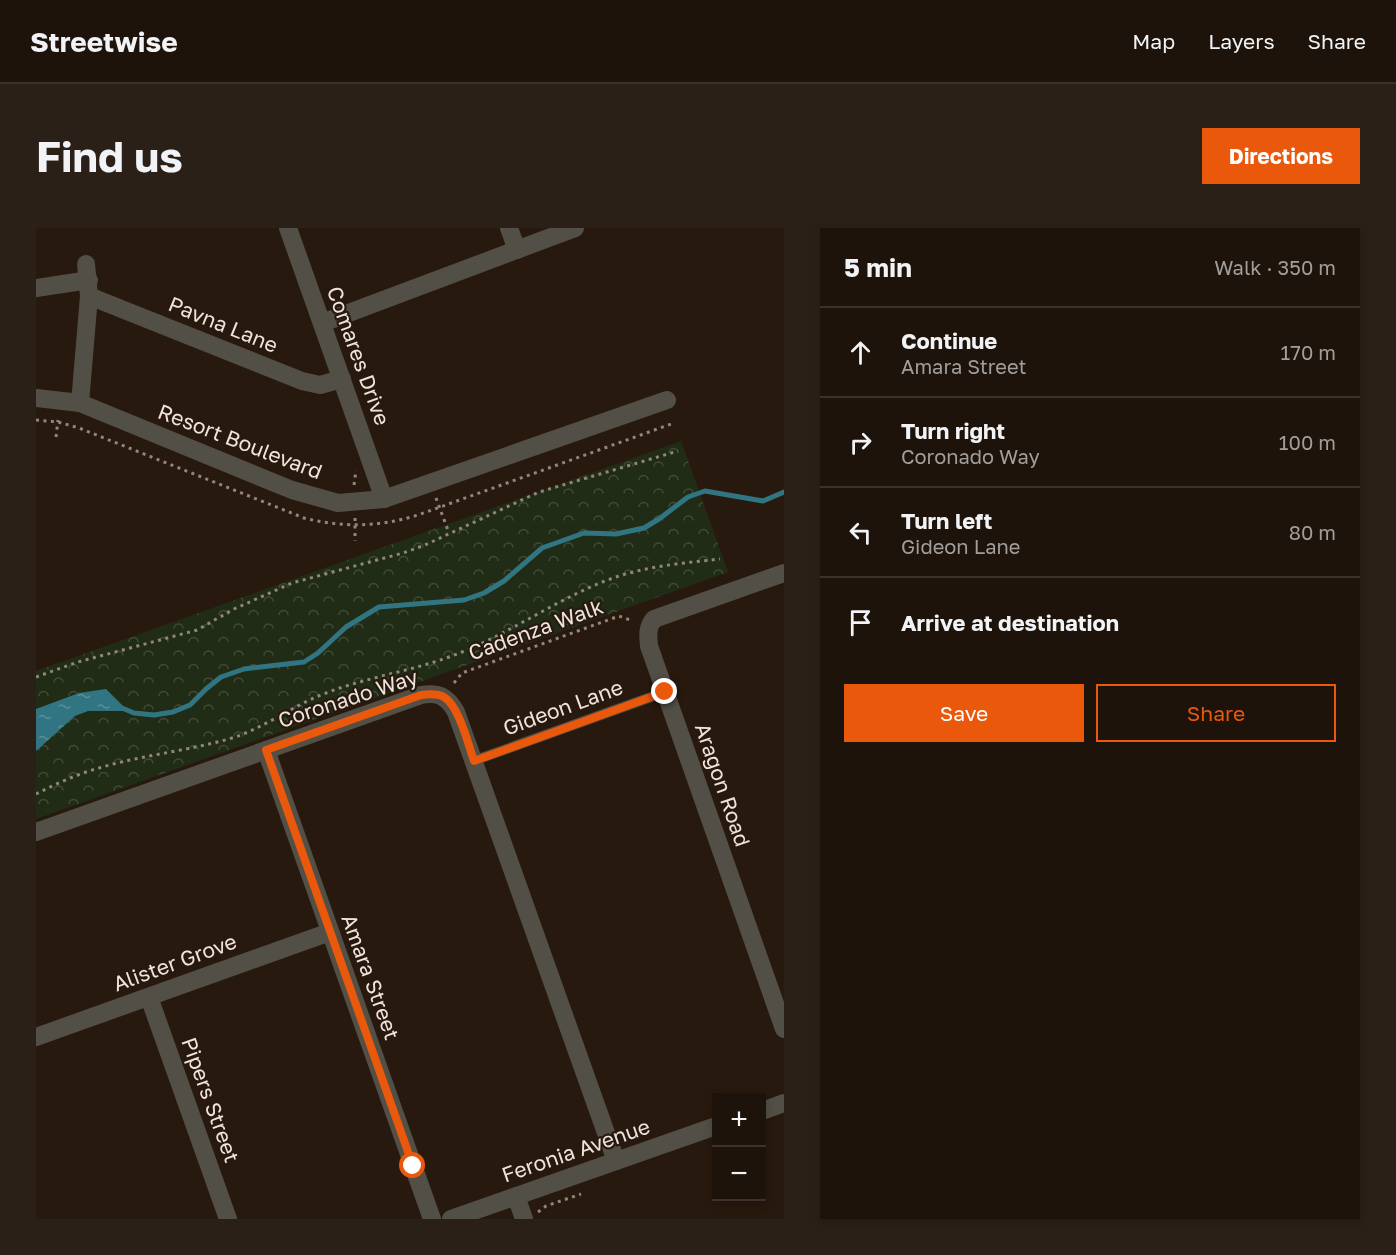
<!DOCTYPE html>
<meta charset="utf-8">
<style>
body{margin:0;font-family:"Golos Text",sans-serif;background:#2b2018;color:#f1f3f6}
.controls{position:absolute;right:18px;bottom:18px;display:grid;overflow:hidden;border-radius:0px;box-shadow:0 3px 9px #0003}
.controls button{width:54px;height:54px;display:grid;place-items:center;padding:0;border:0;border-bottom:2px solid #3c322b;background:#1e130a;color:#f1f3f6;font:30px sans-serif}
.stop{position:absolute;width:18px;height:18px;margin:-14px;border:4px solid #ea580c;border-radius:50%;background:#fff}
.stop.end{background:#ea580c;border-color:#fff;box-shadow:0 2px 6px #0008}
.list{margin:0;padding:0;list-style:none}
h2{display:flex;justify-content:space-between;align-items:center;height:78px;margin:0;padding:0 24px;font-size:26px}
h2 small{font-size:20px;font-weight:400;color:#a19e9c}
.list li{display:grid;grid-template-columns:39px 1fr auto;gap:18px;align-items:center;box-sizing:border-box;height:90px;padding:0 24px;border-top:2px solid #3c322b}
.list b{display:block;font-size:22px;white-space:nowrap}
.list p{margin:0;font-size:20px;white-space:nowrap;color:#a19e9c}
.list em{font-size:20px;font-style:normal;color:#a19e9c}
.actions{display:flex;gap:12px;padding:18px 24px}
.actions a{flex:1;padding:14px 0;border:2px solid #ea580c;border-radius:0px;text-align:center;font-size:21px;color:#ea580c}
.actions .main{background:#ea580c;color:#fff}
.icon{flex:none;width:33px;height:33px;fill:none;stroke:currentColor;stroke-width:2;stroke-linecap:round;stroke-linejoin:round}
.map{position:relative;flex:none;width:748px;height:991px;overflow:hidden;border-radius:0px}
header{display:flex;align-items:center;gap:36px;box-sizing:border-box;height:84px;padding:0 30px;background:#1e130a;border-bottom:2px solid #3c322b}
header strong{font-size:28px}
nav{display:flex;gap:33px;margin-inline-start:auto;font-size:21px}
.intro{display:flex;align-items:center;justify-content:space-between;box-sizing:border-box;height:144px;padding:0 36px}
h1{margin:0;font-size:42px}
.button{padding:15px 27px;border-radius:0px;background:#ea580c;color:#fff;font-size:21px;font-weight:700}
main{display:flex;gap:36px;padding:0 36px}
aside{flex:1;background:#1e130a;border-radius:0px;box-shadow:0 3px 9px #0003}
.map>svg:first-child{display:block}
</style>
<header>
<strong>Streetwise</strong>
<nav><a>Map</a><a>Layers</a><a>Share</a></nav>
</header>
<div class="intro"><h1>Find us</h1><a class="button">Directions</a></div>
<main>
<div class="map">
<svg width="748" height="991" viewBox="0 0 748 991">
<defs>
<pattern id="forest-crowns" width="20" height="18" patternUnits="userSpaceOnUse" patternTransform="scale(1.5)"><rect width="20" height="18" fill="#202c15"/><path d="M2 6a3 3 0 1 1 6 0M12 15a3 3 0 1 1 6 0" fill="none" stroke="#414a37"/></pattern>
<pattern id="water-ripples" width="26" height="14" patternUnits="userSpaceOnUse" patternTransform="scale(1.5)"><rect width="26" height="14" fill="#317582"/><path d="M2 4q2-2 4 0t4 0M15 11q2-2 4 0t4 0" fill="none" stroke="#598f99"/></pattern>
</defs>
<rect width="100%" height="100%" fill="#28190e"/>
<!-- forest -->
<polygon fill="url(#forest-crowns)" points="645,213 692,344 0,591 0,443"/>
<!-- water -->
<polygon fill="url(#water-ripples)" points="70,461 92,483 52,483 39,488 0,523 0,481 43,465"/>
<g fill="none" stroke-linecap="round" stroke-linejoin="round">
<!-- stream -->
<polyline stroke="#317582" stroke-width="5" points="86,480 98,485 118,487 137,484 154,477 170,461 185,449 208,441 268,434 282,425 310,399 343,379 428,372 448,365 468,353 506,320 548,305 580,306 608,300 623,291 652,269 669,263 727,273 748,264"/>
<!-- path -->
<g stroke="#92857c" stroke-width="3" stroke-dasharray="3 4.5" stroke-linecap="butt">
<path d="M0,192L22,194L43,200L268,290C308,300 343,299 382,287L638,195"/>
<polyline points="20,209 22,192"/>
<polyline points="318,257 320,242"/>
<polyline points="400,270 413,305"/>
<polyline points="319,290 319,313"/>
<polyline points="0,449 42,434 161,402 198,381 256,355 367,325 389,317 503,264 642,223"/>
<polyline points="418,455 426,445 583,388 597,393"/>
<path d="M0,566C20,556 41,546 63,540C106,527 152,523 196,510C225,501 251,482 278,470C325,449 378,444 426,424C478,403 524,369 577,350C611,338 648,335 684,331"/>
<polyline points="502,984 510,978 545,966"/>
</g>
<!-- service -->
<polyline stroke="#524f47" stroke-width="10" points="437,533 629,464"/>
<!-- minor -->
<g stroke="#524f47" stroke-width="18">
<polyline points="252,0 348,271"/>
<polyline points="473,0 481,22"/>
<polyline points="0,60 53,52"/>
<polyline points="53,68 266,153 284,157 306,151"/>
<polyline points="286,95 539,0"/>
<polyline points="44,175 53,68 50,36"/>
<path d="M748,345L618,391C611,399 612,408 613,418L748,801"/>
<polyline points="230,522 396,991"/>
<path d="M0,604L385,467C402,464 411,468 420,484L580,933"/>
<polyline points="113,769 192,991"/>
<polyline points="0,809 294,704"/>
<polyline points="726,883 748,875"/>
<polyline points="480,968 488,991"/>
<polyline points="415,991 680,898"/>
</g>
<!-- tertiary -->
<polyline stroke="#524f47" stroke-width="18" points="0,170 44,175 256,262 302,275 348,271 631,172"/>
</g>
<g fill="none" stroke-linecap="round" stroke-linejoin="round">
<!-- route -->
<path stroke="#ea580c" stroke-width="8" d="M377,938L230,522L385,467C392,466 401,465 408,469C423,478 432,516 438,533L629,464"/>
</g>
<g text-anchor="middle" stroke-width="4.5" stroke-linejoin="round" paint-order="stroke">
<!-- street labels -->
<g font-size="21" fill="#efe4dd" stroke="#28190e">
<text transform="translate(187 97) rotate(22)" y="7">Pavna Lane</text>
<text transform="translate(322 128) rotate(70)" y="7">Comares Drive</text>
<text transform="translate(204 214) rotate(21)" y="7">Resort Boulevard</text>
<text transform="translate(500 402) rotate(-20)" y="7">Cadenza Walk</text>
<text transform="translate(312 471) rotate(-18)" y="7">Coronado Way</text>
<text transform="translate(527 480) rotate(-20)" y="7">Gideon Lane</text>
<text transform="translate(686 557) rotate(71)" y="7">Aragon Road</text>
<text transform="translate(139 735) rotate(-20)" y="7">Alister Grove</text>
<text transform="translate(334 749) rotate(70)" y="7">Amara Street</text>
<text transform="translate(174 872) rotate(70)" y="7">Pipers Street</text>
<text transform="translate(540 923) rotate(-19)" y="7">Feronia Avenue</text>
</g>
</g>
</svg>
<div class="controls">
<button>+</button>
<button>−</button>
</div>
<div class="stop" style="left:377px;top:938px"></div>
<div class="stop end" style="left:629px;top:464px"></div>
</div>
<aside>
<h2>5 min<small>Walk · 350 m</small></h2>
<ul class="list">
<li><svg class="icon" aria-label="ahead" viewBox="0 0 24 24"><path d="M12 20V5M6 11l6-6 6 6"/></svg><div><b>Continue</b><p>Amara Street</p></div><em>170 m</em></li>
<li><svg class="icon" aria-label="right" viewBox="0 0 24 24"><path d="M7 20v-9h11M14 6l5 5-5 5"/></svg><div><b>Turn right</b><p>Coronado Way</p></div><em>100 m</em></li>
<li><svg class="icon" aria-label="left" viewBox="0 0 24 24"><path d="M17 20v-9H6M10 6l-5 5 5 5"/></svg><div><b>Turn left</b><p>Gideon Lane</p></div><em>80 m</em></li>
<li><svg class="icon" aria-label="arrive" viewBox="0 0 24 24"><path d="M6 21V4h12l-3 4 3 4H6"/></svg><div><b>Arrive at destination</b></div></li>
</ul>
<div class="actions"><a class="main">Save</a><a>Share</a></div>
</aside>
</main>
